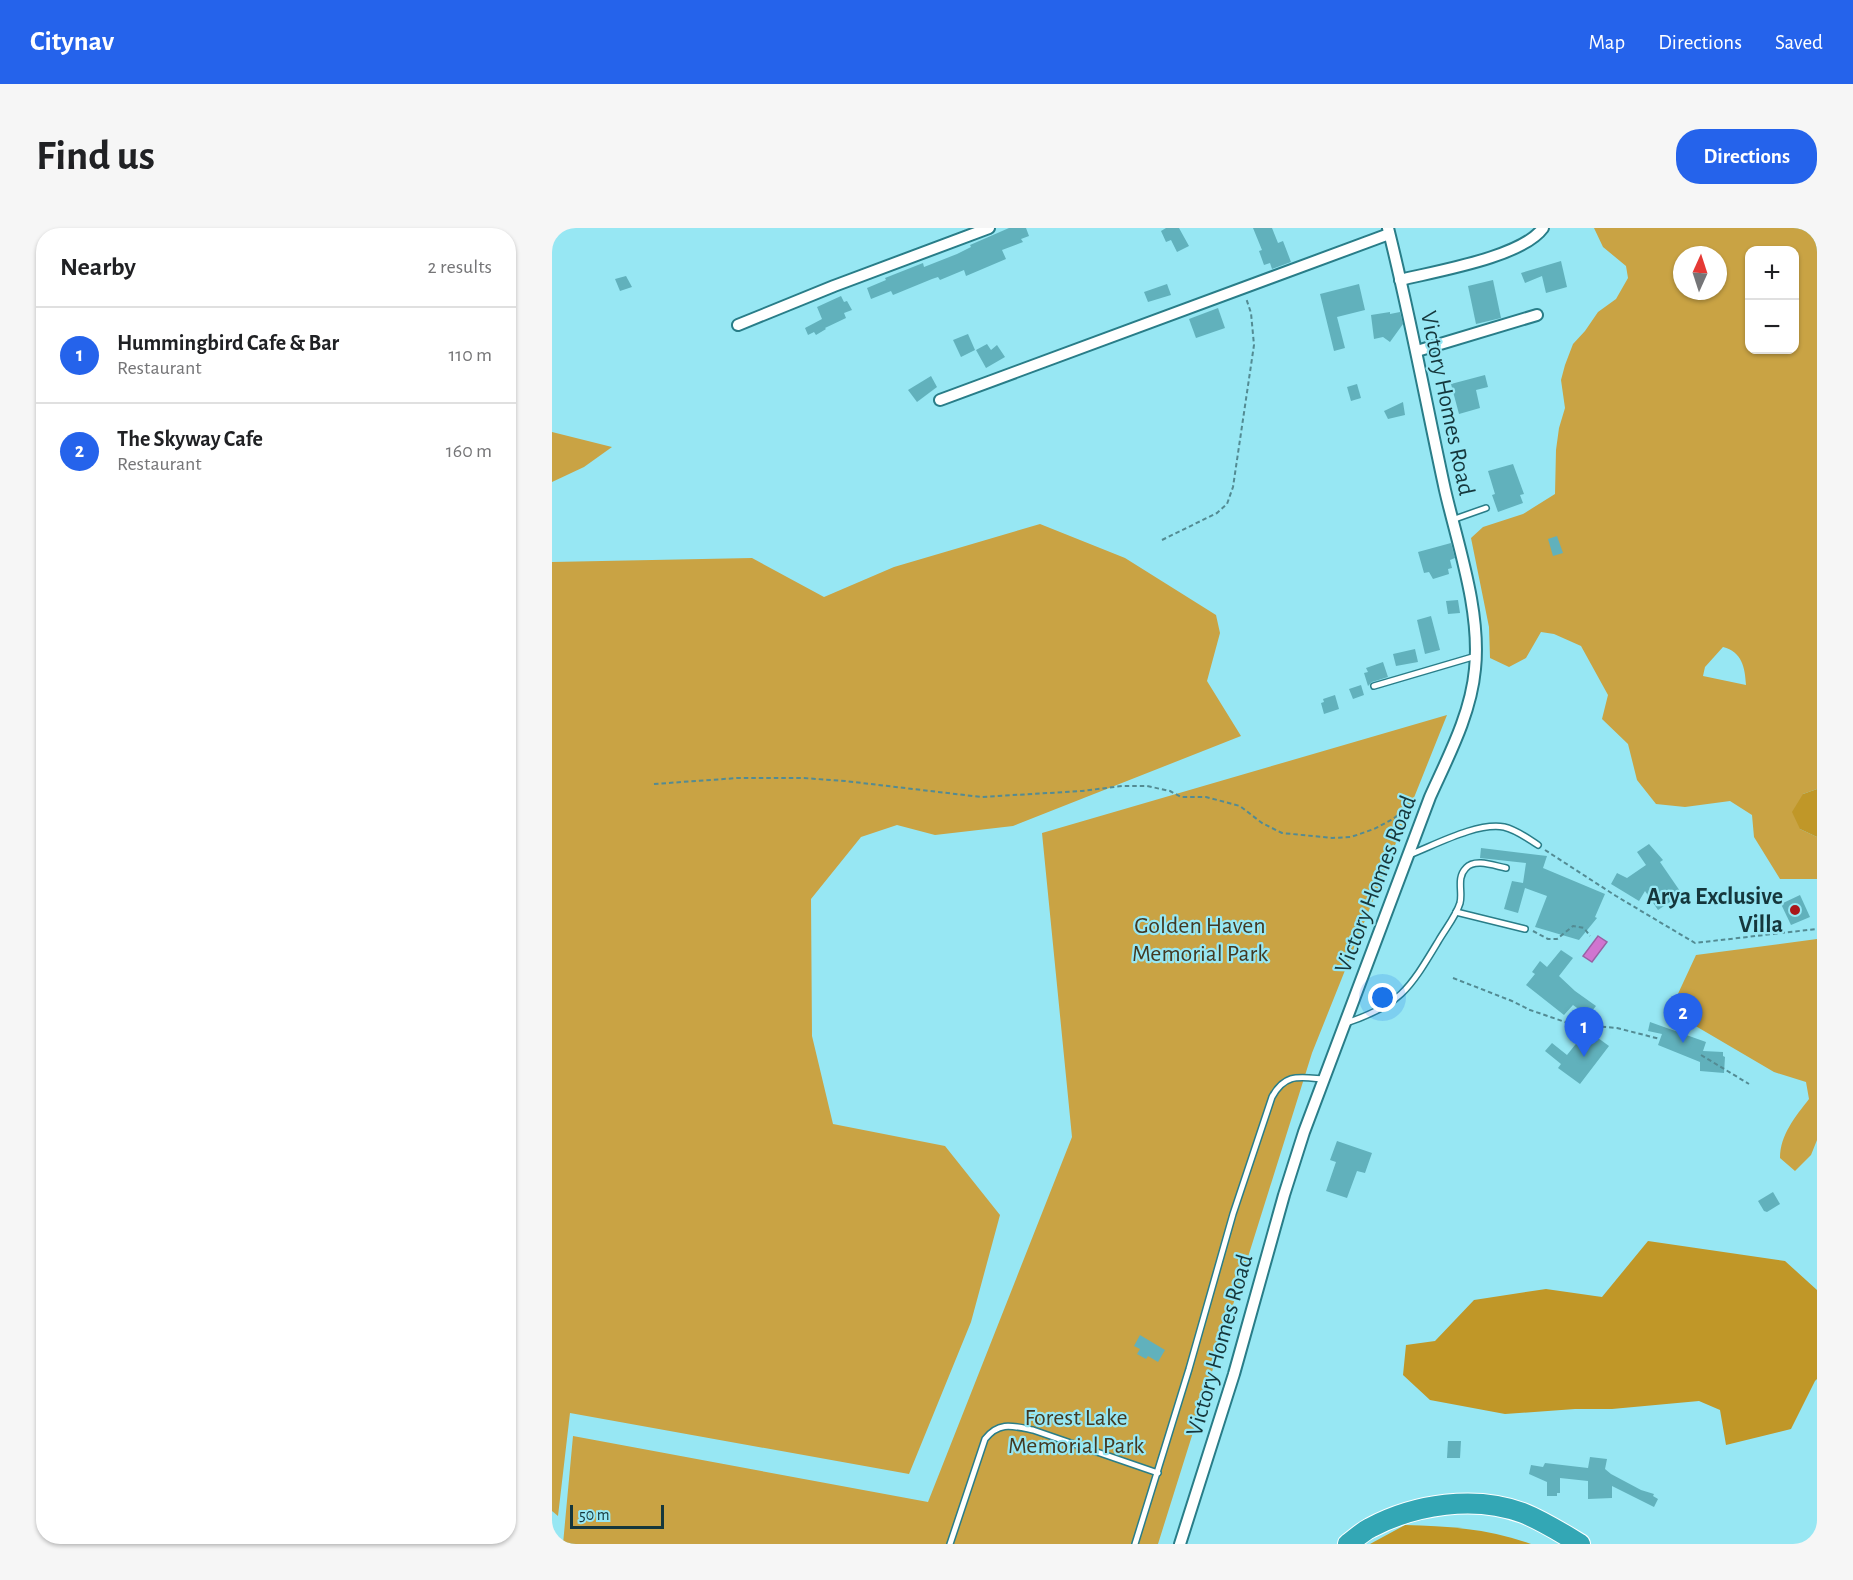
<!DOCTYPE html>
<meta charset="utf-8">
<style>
body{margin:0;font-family:"Alegreya Sans",sans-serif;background:#f6f6f6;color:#202124}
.controls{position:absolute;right:18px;top:18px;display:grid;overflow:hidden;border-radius:12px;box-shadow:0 2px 4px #0004}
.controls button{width:54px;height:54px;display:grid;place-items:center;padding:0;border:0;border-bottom:2px solid #e0e0e0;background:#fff;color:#202124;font:30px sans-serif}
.compass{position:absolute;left:1121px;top:18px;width:54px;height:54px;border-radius:50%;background:#fff;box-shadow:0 2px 4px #0004;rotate:3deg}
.scale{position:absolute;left:18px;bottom:15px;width:94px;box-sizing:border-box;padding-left:6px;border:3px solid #15373c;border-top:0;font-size:16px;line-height:21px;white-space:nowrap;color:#15373c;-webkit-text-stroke:4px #97e7f3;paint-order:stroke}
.you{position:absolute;left:831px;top:770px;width:21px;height:21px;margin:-15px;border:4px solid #fff;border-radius:50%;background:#1a73e8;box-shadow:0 0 0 9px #1a73e833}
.badge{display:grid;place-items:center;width:39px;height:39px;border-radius:50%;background:#2563eb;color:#fff;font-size:20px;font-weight:700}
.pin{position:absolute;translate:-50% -50px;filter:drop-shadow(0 2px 3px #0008)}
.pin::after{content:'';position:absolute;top:32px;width:21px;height:18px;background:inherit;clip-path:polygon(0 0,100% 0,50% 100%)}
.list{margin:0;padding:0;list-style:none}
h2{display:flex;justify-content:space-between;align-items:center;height:78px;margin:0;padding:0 24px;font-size:26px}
h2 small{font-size:20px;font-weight:400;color:#757577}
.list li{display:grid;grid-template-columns:39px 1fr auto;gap:18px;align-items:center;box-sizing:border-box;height:96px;padding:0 24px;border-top:2px solid #e0e0e0}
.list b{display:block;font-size:22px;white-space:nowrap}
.list p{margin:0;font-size:20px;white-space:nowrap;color:#757577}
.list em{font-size:20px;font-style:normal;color:#757577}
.map{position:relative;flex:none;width:1265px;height:1316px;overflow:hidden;border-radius:24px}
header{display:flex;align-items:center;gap:36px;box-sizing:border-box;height:84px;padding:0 30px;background:#2563eb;color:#fff}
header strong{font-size:28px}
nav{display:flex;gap:33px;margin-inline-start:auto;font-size:21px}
.intro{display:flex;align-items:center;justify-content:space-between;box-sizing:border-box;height:144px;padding:0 36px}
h1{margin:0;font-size:42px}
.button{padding:15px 27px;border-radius:24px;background:#2563eb;color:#fff;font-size:21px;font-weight:700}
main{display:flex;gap:36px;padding:0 36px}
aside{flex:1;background:#fff;border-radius:24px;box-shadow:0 2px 4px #0004}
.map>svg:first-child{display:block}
</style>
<header>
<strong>Citynav</strong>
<nav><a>Map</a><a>Directions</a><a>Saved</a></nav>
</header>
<div class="intro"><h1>Find us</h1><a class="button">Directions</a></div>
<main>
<aside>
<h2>Nearby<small>2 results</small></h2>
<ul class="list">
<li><span class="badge">1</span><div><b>Hummingbird Cafe &amp; Bar</b><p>Restaurant</p></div><em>110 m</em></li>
<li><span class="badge">2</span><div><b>The Skyway Cafe</b><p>Restaurant</p></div><em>160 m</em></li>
</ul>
</aside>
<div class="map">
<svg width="1265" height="1316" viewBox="0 0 1265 1316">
<rect width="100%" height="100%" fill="#97e7f3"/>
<!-- green -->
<g fill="#c9a344" fill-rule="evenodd">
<path d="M1042,0H1265V561L1251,566L1248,601L1265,609V651H1228L1202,609L1200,587L1178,573L1133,579L1104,576L1085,552L1076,516L1050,491L1056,467L1029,418L1002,406L989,404L974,430L957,439L938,430L937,399L919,310L931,299L971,286L1003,266L1004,222L1007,200L1013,180L1009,152L1013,137L1021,116L1033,103L1046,84L1064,71L1076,50L1074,38L1051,19ZM1198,22H1242V122H1198ZM1130,27H1166V63H1130ZM1171,419C1190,424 1193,439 1194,457L1151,448L1153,439Z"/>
<polygon points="0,204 60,219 32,239 0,254"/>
<polygon points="488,296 573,330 664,387 668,405 655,453 689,508 461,598 383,607 345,597 309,609 259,671 260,808 281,896 393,918 448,987 419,1094 357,1246 18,1185 6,1288 0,1283 0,334 200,330 272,369 342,339"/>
<polygon points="895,487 760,825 606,1316 11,1316 21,1208 376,1274 520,909 490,605"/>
<path d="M1265,711V912L1259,927L1243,943L1228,930C1228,907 1243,889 1257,871L1254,854L1222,844L1118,783L1144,727Z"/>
</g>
<!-- forest -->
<g fill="#c09728">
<polygon points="1265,561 1265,609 1248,601 1240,584 1251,566"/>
<polygon points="1096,1013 1233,1033 1265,1062 1265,1151 1263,1153 1239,1201 1174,1217 1168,1182 1147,1173 1060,1181 1023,1181 953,1186 878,1172 851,1147 854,1117 883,1113 922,1072 994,1061 1050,1069"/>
<path d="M853,1297C896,1298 938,1301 979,1316H818Z"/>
</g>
<!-- water -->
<polygon fill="#d075d0" stroke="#9862a4" stroke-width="1.5" points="1046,708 1055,714 1040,734 1031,728"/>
<!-- building -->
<g fill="#61b1bc">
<polygon points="457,0 474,0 477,8 469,11 471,14 450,22 454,31 414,48 412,42 388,52 386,49 380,51 341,67 339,63 319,71 315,60 334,52 333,50 371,35 372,39 405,26 419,19 418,17"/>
<polygon points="614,0 627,0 637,18 625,24 619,12 614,14 609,3"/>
<polygon points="701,0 720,0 726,15 731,13 739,34 720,41 718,35 712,37 707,23 710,22"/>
<polygon points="1009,33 1015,59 994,65 990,48 973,55 969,45"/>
<polygon points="74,48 80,59 68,63 63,51"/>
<polygon points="941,52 949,90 924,96 916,58"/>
<polygon points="615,56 619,67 596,74 592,64"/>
<polygon points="807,56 813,82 785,89 793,120 782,123 768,66"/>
<polygon points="289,68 292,74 295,73 300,82 292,85 294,90 273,100 274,101 264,107 262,104 256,107 253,100 270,91 265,79"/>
<polygon points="666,80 673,100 644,110 637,91"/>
<polygon points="838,84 838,86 848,84 851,96 838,114 831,109 822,111 819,87"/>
<polygon points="416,106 423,122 409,129 401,112"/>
<polygon points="435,116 439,122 445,117 453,129 434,140 424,122"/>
<polygon points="933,147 936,159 924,162 928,180 907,186 899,156"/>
<polygon points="379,148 385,159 365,174 356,162"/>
<polygon points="805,156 809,170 799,173 795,159"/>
<polygon points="851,174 853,187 836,191 832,183"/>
<polygon points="961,236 972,266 968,267 971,275 946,284 940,267 943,266 936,243"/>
<polygon points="1005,308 1011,325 1001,328 996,311"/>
<polygon points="899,315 903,330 898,332 900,340 896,341 897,346 881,351 877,344 872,345 866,324"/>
<polygon points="906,372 908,385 896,386 894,373"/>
<polygon points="879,388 888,422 873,426 865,392"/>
<polygon points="863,421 866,434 844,438 841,426"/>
<polygon points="831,434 836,449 820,454 816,458 812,445 816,444 814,440"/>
<polygon points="809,457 812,467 801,471 797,461"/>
<polygon points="783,467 787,481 772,486 769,475 772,474 771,471"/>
<polygon points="1097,616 1111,632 1108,634 1130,666 1106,682 1093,663 1087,673 1059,656 1065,645 1075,650 1094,637 1085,624"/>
<polygon points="929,620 995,628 991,640 1053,666 1043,689 1045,690 1027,712 983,699 995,668 973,660 966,685 952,681 960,653 971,655 974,635 928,630"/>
<polygon points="1248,667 1258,689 1239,697 1229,676"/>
<polygon points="1009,722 1021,730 1007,748 1023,763 1044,778 1036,788 1021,777 1012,787 974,757 983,746 980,744 988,733 995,739"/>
<polygon points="1098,794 1154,814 1151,823 1171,824 1171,828 1173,829 1172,845 1148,843 1148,834 1106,817 1110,806 1096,803"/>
<polygon points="1035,802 1057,818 1028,856 1006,840 1009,836 993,823 1000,815 1015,827"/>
<polygon points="785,913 820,925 813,945 805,943 795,970 774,963 784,934 778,932"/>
<polygon points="1221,964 1228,976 1215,984 1212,983 1206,973"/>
<polygon points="588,1107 613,1122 606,1134 596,1128 594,1131 585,1126 588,1121 582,1118"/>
<polygon points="896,1213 909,1213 908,1230 895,1230"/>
<polygon points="1038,1229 1055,1231 1053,1241 1059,1246 1089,1262 1102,1266 1101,1268 1106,1271 1102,1279 1060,1258 1060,1270 1036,1271 1036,1253 1008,1250 1008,1265 1005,1265 1005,1268 995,1268 995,1254 977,1246 979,1237 991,1239 993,1235 1036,1240"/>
</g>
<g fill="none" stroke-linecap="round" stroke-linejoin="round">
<!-- lane casing -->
<g stroke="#297d88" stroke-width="8">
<g id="lane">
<polyline points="900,292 934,280"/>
<polyline points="822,458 924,428"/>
<path d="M857,627C883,617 925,594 952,599C965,602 975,610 986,617"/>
<polyline points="904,684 973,701"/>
<path d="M794,795C849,777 858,760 887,712C894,700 904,688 908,675C911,664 904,650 914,640C923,630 943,638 954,640"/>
<path d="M398,1316L433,1211C447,1193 461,1198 481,1202L606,1245"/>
<path d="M583,1316L637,1141L681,986L720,869C733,845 747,849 771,851"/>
</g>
</g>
<!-- street casing -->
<g stroke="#297d88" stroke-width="14">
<g id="street">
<path d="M848,52C885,43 970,29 991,0"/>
<polyline points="186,97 282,58 437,0"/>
<polyline points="865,123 985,87"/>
<polyline points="388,172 837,6"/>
<path d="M628,1316L682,1146L732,967L752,904L878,569C896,529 919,486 923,441C929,383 906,318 893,262C874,175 858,87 836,0"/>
</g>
</g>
<!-- highway casing -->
<g stroke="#fff" stroke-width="22">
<path id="highway" d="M796,1316C803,1311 810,1304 818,1300C863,1276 923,1267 971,1285C991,1293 1010,1305 1028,1316"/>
</g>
<!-- path -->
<g stroke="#538b93" stroke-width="2" stroke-dasharray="4.5 3" stroke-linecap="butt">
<polyline points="610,312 665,285 675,276 681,259 702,117 699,85 694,70"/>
<polyline points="102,556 186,550 251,550 293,553 429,569 530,563 570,558 595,558 618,563 629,569 654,569 688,578 710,595 730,605 780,610 799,609 822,601 841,591 864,572"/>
<polyline points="993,622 1064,668 1143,715 1264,701"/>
<polyline points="981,703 996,711 1005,711 1021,698 1032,700 1038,708"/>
<polyline points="901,750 960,773 978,782 1019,796 1065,800 1108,811"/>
<polyline points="1149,827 1197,856"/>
</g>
<!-- lane -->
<use href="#lane" stroke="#fff" stroke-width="5"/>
<!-- street -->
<use href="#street" stroke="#fff" stroke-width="10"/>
<!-- highway -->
<use href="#highway" stroke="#33a7b5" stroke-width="20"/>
</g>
<!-- markers -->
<circle fill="#aa171a" stroke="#97e7f3" stroke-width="2" cx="1243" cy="682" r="6"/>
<g text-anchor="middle" stroke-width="4.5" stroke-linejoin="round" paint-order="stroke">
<!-- street labels -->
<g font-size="24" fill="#15373c" stroke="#97e7f3">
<text transform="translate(896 175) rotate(78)" y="8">Victory Homes Road</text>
<text transform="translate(823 656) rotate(-69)" y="8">Victory Homes Road</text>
<text transform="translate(667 1117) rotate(-74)" y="8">Victory Homes Road</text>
</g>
<!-- poi labels -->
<g font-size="24" font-weight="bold" fill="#15373c" stroke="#97e7f3" text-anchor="end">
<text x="1231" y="676">Arya Exclusive<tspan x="1231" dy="28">Villa</tspan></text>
</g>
<!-- park labels -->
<g font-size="24" fill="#433922" stroke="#97e7f3">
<text x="648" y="705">Golden Haven<tspan x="648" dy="28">Memorial Park</tspan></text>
<text x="524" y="1197">Forest Lake<tspan x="524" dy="28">Memorial Park</tspan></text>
</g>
</g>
</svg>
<div class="controls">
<button>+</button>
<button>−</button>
</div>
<svg class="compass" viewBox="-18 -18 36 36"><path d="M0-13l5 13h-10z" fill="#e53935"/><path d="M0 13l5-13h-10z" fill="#757577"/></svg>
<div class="scale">50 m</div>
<div class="you"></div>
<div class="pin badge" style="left:1032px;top:829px">1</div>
<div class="pin badge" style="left:1131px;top:815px">2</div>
</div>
</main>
